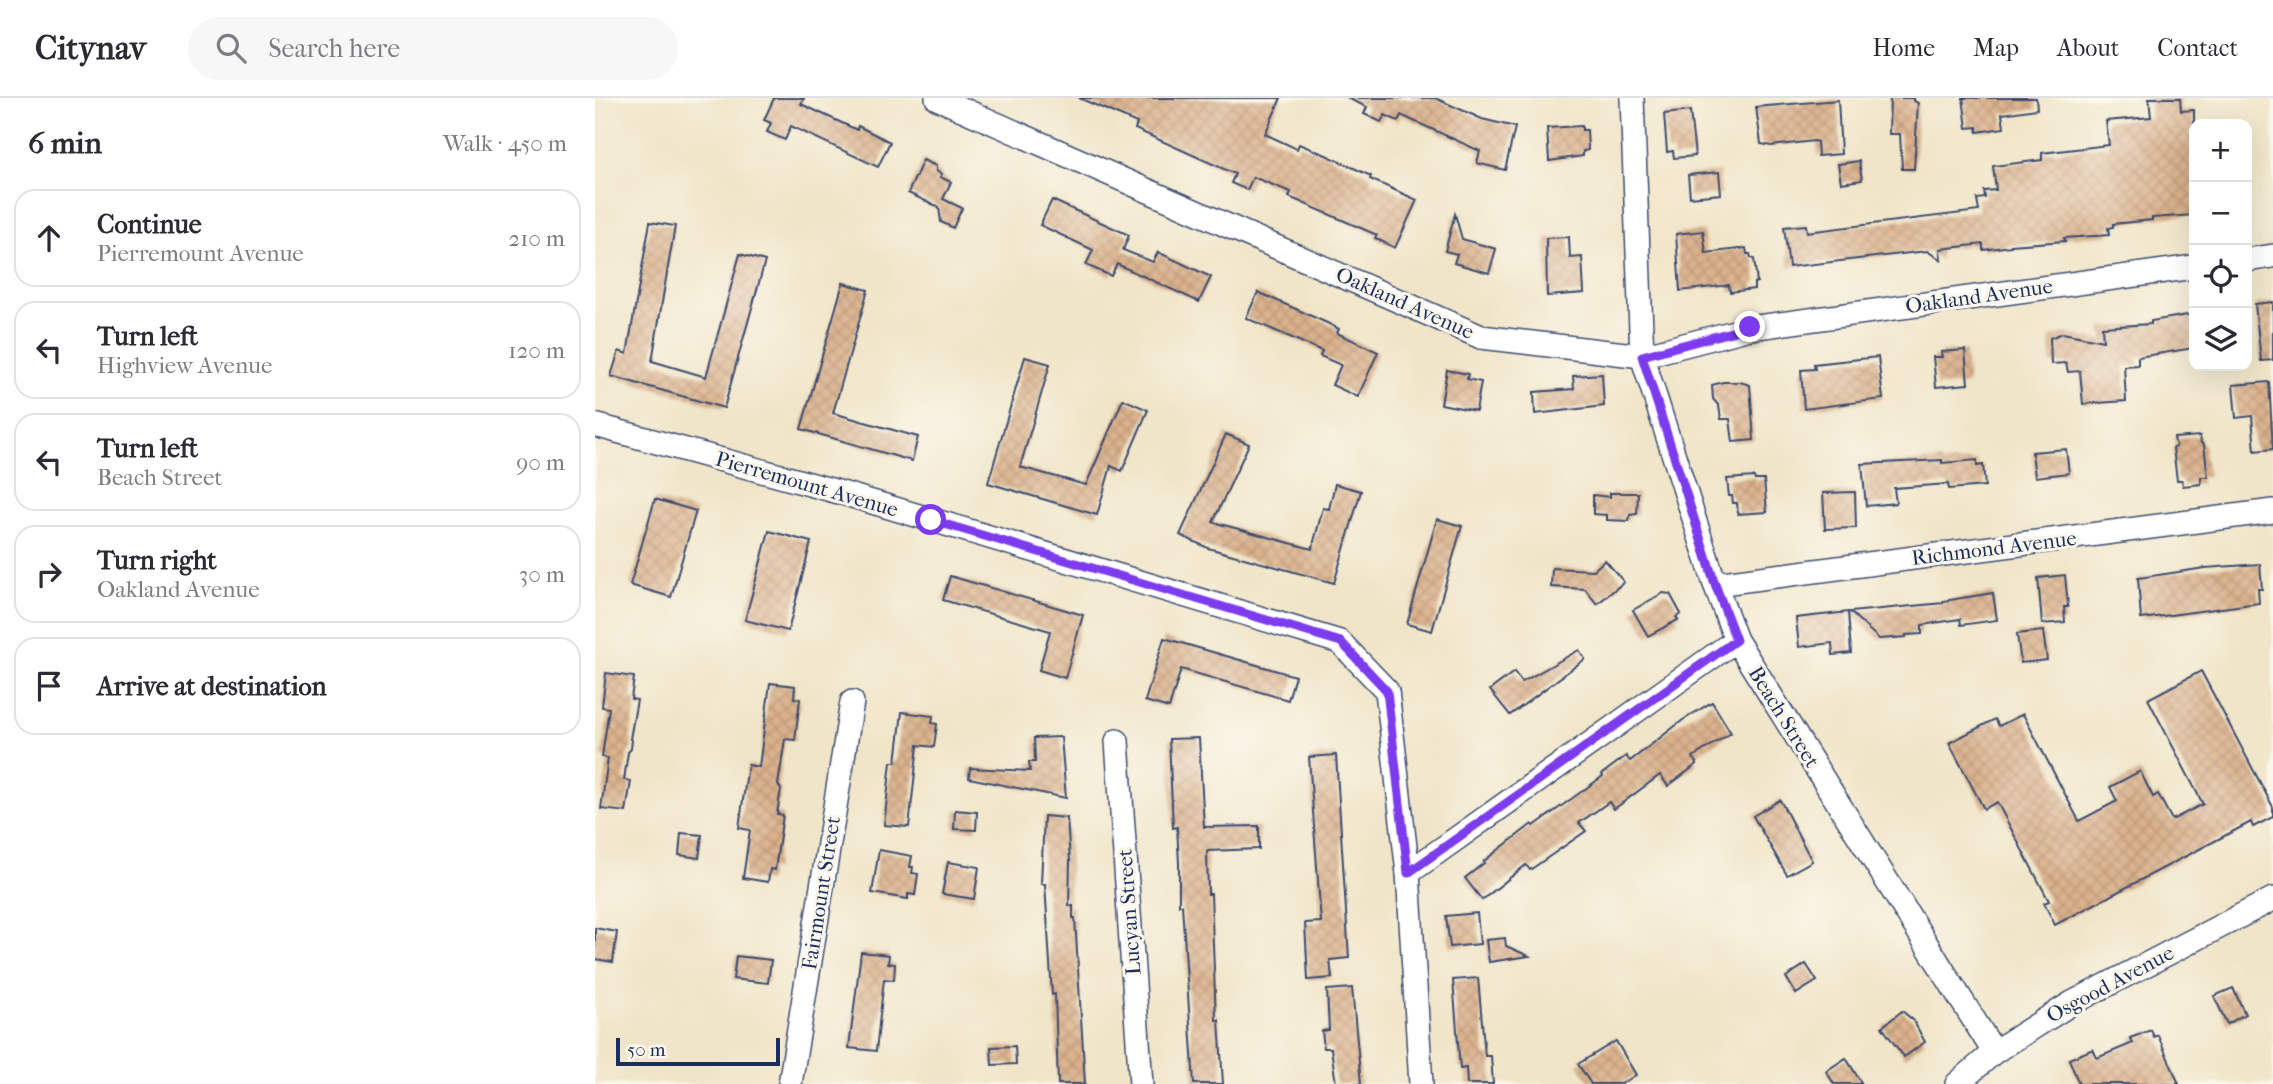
<!DOCTYPE html>
<html lang="en">
<head>
<meta charset="utf-8">
<style>
  body { margin:0; font-family:"IM FELL French Canon",serif; background:#f7f7f7; color:#2b2b33 }
  .controls { position:absolute; right:21px; top:21px; display:grid; overflow:hidden; border-radius:14px; box-shadow:0 7px 28px #0002 }
  .controls button { width:63px; height:63px; display:grid; place-items:center; padding:0; border:0; border-bottom:2px solid #e1e1e2; background:#fff; color:#2b2b33; font:35px sans-serif }
  .scale { position:absolute; left:21px; bottom:18px; width:164px; box-sizing:border-box; padding-left:7px; border:4px solid #1b2f5e; border-top:0; font-size:19px; line-height:24px; white-space:nowrap; color:#1b2f5e; -webkit-text-stroke:5px #fbf7ec; paint-order:stroke }
  .stop { position:absolute; width:21px; height:21px; margin:-16px; border:5px solid #7c3aed; border-radius:50%; background:#fff }
  .stop.end { background:#7c3aed; border-color:#fff; box-shadow:0 2px 7px #0008 }
  .list { margin:0; padding:0; list-style:none }
  h2 { display:flex; justify-content:space-between; align-items:center; height:91px; margin:0; padding:0 28px; font-size:30px }
  h2 small { font-size:23px; font-weight:400; color:#7c7c81 }
  .list li { display:grid; grid-template-columns:46px 1fr auto; gap:21px; align-items:center; box-sizing:border-box; height:98px; margin:0 14px 14px; padding:0 14px; border:2px solid #e1e1e2; border-radius:21px }
  .list b { display:block; font-size:26px; white-space:nowrap }
  .list p { margin:0; font-size:23px; white-space:nowrap; color:#7c7c81 }
  .list em { font-size:23px; font-style:normal; color:#7c7c81 }
  .icon { flex:none; width:38px; height:38px; fill:none; stroke:currentColor; stroke-width:2; stroke-linecap:round; stroke-linejoin:round }
  .map { position:relative; flex:none; width:1678px; height:986px; overflow:hidden }
  header { display:flex; align-items:center; gap:42px; box-sizing:border-box; height:98px; padding:0 35px; background:#fff; border-bottom:2px solid #e1e1e2 }
  header strong { font-size:33px }
  nav { display:flex; gap:38px; margin-inline-start:auto; font-size:24px }
  .search { width:490px; height:63px; background:#f7f7f7; display:flex; align-items:center; gap:18px; box-sizing:border-box; padding:0 24px; border-radius:38px; color:#7c7c81; font-size:26px }
  main { display:flex }
  aside { flex:1; background:#fff }
  .map>svg:first-child { display:block }
  .building { fill:url(#building-cross-hatch) }
  .lines { fill:none; stroke-linecap:round; stroke-linejoin:round }
  .minor-casing { stroke:#3b4a6e; stroke-width:26 }
  .minor { stroke:#fff; stroke-width:23 }
  .route { stroke:#7c3aed; stroke-width:9 }
  .labels { text-anchor:middle; stroke-width:6; stroke-linejoin:round; paint-order:stroke }
  .street-label { font-size:21px; fill:#1b2f5e; stroke:#fbf7ec }
</style>
</head>
<body>
<header>
<strong>Citynav</strong>
<div class="search"><svg class="icon" aria-label="search" viewBox="0 0 24 24"><circle cx="10" cy="10" r="6"/><path d="M15 15l6 6"/></svg>Search here</div>
<nav><a>Home</a><a>Map</a><a>About</a><a>Contact</a></nav>
</header>
<main>
<aside>
<h2>6 min<small>Walk · 450 m</small></h2>
<ul class="list">
<li><svg class="icon" aria-label="ahead" viewBox="0 0 24 24"><path d="M12 20V5M6 11l6-6 6 6"/></svg><div><b>Continue</b><p>Pierremount Avenue</p></div><em>210 m</em></li>
<li><svg class="icon" aria-label="left" viewBox="0 0 24 24"><path d="M17 20v-9H6M10 6l-5 5 5 5"/></svg><div><b>Turn left</b><p>Highview Avenue</p></div><em>120 m</em></li>
<li><svg class="icon" aria-label="left" viewBox="0 0 24 24"><path d="M17 20v-9H6M10 6l-5 5 5 5"/></svg><div><b>Turn left</b><p>Beach Street</p></div><em>90 m</em></li>
<li><svg class="icon" aria-label="right" viewBox="0 0 24 24"><path d="M7 20v-9h11M14 6l5 5-5 5"/></svg><div><b>Turn right</b><p>Oakland Avenue</p></div><em>30 m</em></li>
<li><svg class="icon" aria-label="arrive" viewBox="0 0 24 24"><path d="M6 21V4h12l-3 4 3 4H6"/></svg><div><b>Arrive at destination</b></div></li>
</ul>
</aside>
<div class="map">
<svg width="1678" height="986" viewBox="0 0 1678 986">
  <defs>
    <pattern id="building-cross-hatch" width="8" height="8" patternUnits="userSpaceOnUse" patternTransform="scale(1.75)"><rect width="8" height="8" fill="#dbb28c"/><path d="M0 0l8 8M0 8l8-8" fill="none" stroke="#bb997b"/></pattern>
  </defs>
  <rect width="100%" height="100%" fill="#fbf7ec"/>
  <filter id="ink" filterUnits="userSpaceOnUse"><feTurbulence type="fractalNoise" baseFrequency=".0143" numOctaves="2"/><feDisplacementMap in="SourceGraphic" scale="14" xChannelSelector="R" yChannelSelector="G"/><feConvolveMatrix kernelMatrix="1 2 1 2 8 2 1 2 1" color-interpolation-filters="sRGB"/></filter>
  <filter id="wash" filterUnits="userSpaceOnUse"><feTurbulence type="fractalNoise" baseFrequency=".00686" numOctaves="4" result="noise"/><feDisplacementMap in="SourceGraphic" scale="28" xChannelSelector="R" yChannelSelector="G"/><feGaussianBlur stdDeviation="1.57" result="paint"/><feColorMatrix in="noise" values="0 0 0 0 0 0 0 0 0 0 0 0 0 0 0 0 0 1.4 0 .05"/><feComposite in="paint" operator="in"/></filter>
  <g filter="url(#wash)">
    <rect width="100%" height="100%" fill="#f0e5c8"/>
    <g id="blocks">
      <g class="building">
        <path d="M179,0H209L206,6L262,32L263,28L295,44L283,69L196,28L190,42L172,34L176,25L169,22Z"/>
        <path d="M484,0H686L670,36L702,51L704,46L731,57L776,78L775,81L822,102L800,150L780,140L782,137L694,99L696,94L658,79L652,92L636,85L640,76L540,31L542,25Z"/>
        <path d="M752,0H840L887,21L920,29L910,72L882,65L885,53L806,17L803,23L790,17L786,24L769,16L772,9Z"/>
        <path d="M1295,0H1319V3L1323,5L1319,71H1307L1305,36H1294Z"/>
        <path d="M1368,0H1441L1442,11L1407,16L1409,30L1382,34V29L1372,30Z"/>
        <path d="M1554,0H1585L1586,13L1599,12V117L1557,120V122L1518,126V129L1513,130L1514,137L1469,140L1470,143L1416,147V148L1388,152V146L1345,151L1346,162L1332,153L1194,169L1189,129L1211,127L1212,134L1384,113L1382,101L1390,100L1389,93L1401,92L1398,68L1447,62V55L1514,47L1511,23L1556,19Z"/>
        <path d="M1243,2L1246,56L1223,58L1222,44L1219,43L1176,48L1166,46L1161,9Z"/>
        <path d="M1095,13L1100,58L1079,60L1078,53L1072,54L1069,16Z"/>
        <path d="M987,28V32H992L993,52L988,53V58L954,63L952,30Z"/>
        <path d="M328,62L341,68V73L347,76L345,79L356,84L348,101L367,110L358,130L346,124L344,109L313,95Z"/>
        <path d="M1264,63L1267,82L1246,85L1243,66Z"/>
        <path d="M1124,74L1126,96L1095,99L1093,77Z"/>
        <path d="M457,102L534,137L528,152L558,164L563,154L616,179L604,204L522,166L516,178L491,167L498,152L445,127Z"/>
        <path d="M860,116L867,141L901,151L894,175L859,165L862,156L850,153Z"/>
        <path d="M55,124L80,128L57,263L111,279L145,156L170,163L129,310L16,278L24,253L32,256Z"/>
        <path d="M1108,133L1111,155L1151,150L1152,156H1155L1156,160L1159,161L1162,184L1159,185V191L1135,194L1134,187L1085,193L1081,136Z"/>
        <path d="M974,139L975,160L987,159L989,195L952,198L951,140Z"/>
        <path d="M248,185L273,192L238,315L323,339L317,363L206,331Z"/>
        <path d="M663,194L732,225L744,231L742,235L783,254L763,299L737,287L746,267L725,258L727,253L651,220Z"/>
        <path d="M1678,204V262L1666,263L1660,206Z"/>
        <path d="M1599,216V250L1543,259V267L1529,268L1531,303L1488,306L1485,273L1473,274L1471,265L1456,266L1455,240L1468,235L1508,243L1507,229L1556,226V223Z"/>
        <path d="M1370,252L1373,286L1341,289L1338,259H1347L1346,254Z"/>
        <path d="M430,259L455,266L425,369L491,387L528,301L553,312L527,373L516,368L502,417L393,385Z"/>
        <path d="M1283,259L1288,301L1209,311L1206,272L1220,271L1219,266Z"/>
        <path d="M852,272L873,276L872,281L886,284L881,313L846,306Z"/>
        <path d="M1007,276L1009,308L940,316L939,294L979,291L978,278Z"/>
        <path d="M1128,284H1145L1155,287L1159,342L1138,344L1135,321H1126L1124,308L1118,301L1117,287Z"/>
        <path d="M1674,284L1678,351L1660,353L1657,318L1641,320L1638,287Z"/>
        <path d="M631,336L654,346L618,424L717,451L728,410L734,411L740,386L766,393L739,485L613,450L585,437Z"/>
        <path d="M1605,338L1606,345L1609,347L1613,379H1606V386L1588,388L1587,382H1582L1578,350L1581,349L1579,340Z"/>
        <path d="M1471,351L1474,375L1440,379L1437,354Z"/>
        <path d="M1347,362V365L1382,362V368L1388,367L1390,388L1354,391L1353,386L1299,390L1301,405L1271,408L1267,366Z"/>
        <path d="M1159,379L1160,382H1169L1172,414L1143,416L1142,405H1138L1137,398H1134L1132,381Z"/>
        <path d="M1260,394L1261,430L1230,431L1228,395Z"/>
        <path d="M1015,395H1043L1042,416L1035,417L1034,423L1012,422V417L998,416V397L1015,399Z"/>
        <path d="M60,401L101,413L76,499L35,487Z"/>
        <path d="M842,421L867,428L837,533L812,526Z"/>
        <path d="M174,433L216,444L193,533L150,522Z"/>
        <path d="M1010,462L1029,484L1002,506L990,491L956,489L957,470L999,472Z"/>
        <path d="M1665,466L1667,491H1663L1664,505L1546,521L1543,480L1610,470Z"/>
        <path d="M1470,477L1473,509H1469L1470,524L1447,526L1443,480Z"/>
        <path d="M355,478L488,517L470,580L444,572L455,533L348,502Z"/>
        <path d="M1068,495L1075,496L1086,516L1081,519L1083,522L1053,538L1038,512Z"/>
        <path d="M1398,495L1402,522L1366,527L1365,521L1327,527V536L1311,537V539L1284,541L1255,514L1348,505V503Z"/>
        <path d="M1253,514L1256,555L1238,557L1237,545L1204,549L1201,520Z"/>
        <path d="M1448,533L1452,562L1426,565L1422,536Z"/>
        <path d="M569,540L700,578L693,602L586,571L574,610L550,603Z"/>
        <path d="M984,552L990,561L915,617L895,592L919,574L927,584Z"/>
        <path d="M1606,573L1678,709V719L1658,729L1656,724L1460,827L1449,805L1454,803L1402,704L1389,711L1354,645L1400,621L1404,628L1428,616L1484,723L1522,703L1515,689L1545,673L1558,699L1563,696L1577,722L1608,706L1553,601Z"/>
        <path d="M11,575L39,579L36,601L42,602L35,641L37,642L36,651L33,654L29,682L36,683L31,714L6,711L13,660L7,659L14,610L7,609Z"/>
        <path d="M175,585L200,588L199,600L205,601L200,642L190,641L183,687L186,691L182,716L188,717L180,772L175,771L173,784L148,780L155,732L144,730L153,667L164,669Z"/>
        <path d="M1117,604L1136,635L1098,659L1102,666L1073,688L1065,677L1019,711L1014,704L984,725L991,733L935,772L931,767L887,802L870,780L889,765V763L937,726L939,728L1008,678L1007,676L1031,658L1035,663L1088,622Z"/>
        <path d="M307,614L338,618L337,625L342,626L339,649L323,647L314,729L289,727L296,664H301Z"/>
        <path d="M466,639L471,700L374,680L375,670L435,673L434,664H440L439,640Z"/>
        <path d="M604,640L609,729L664,728V751L612,753L613,796H616L621,922H624L628,986H599L587,807H584V765L582,729L578,730L574,641Z"/>
        <path d="M741,657L754,860L735,862L737,880L713,882L710,825L726,824L714,659Z"/>
        <path d="M1185,702L1217,763L1192,777L1158,718Z"/>
        <path d="M360,712L382,714L381,732L359,731Z"/>
        <path d="M449,718L472,720L475,763L474,808H478V820H480L490,986H463L460,896L457,897L450,786H446Z"/>
        <path d="M86,735L107,737L104,760L84,757Z"/>
        <path d="M284,752L317,758L315,769H318L317,775L323,776L320,797L313,796V801L277,795Z"/>
        <path d="M353,764L384,769L379,801L347,796Z"/>
        <path d="M882,815L885,846L855,849L851,818Z"/>
        <path d="M0,830L22,834L18,864L0,861Z"/>
        <path d="M910,840L911,848L934,858L894,864L891,842Z"/>
        <path d="M266,854L294,857L293,865L300,866L299,882L289,881L281,953L254,950Z"/>
        <path d="M141,858L176,862L173,885L138,881Z"/>
        <path d="M1211,866L1222,883L1201,896L1191,879Z"/>
        <path d="M883,880L890,958H896L898,986H872L871,970L865,971L858,882Z"/>
        <path d="M757,890L766,986H741L736,950H729L727,933L734,932L732,892Z"/>
        <path d="M1638,890L1650,916L1632,926L1619,898Z"/>
        <path d="M1307,913L1318,922L1330,944L1309,959L1287,929Z"/>
        <path d="M1556,932L1559,939L1563,937L1584,986H1484L1474,961L1498,951L1502,960L1538,945L1535,940Z"/>
        <path d="M1021,943L1041,977L1026,986H996L983,966Z"/>
        <path d="M420,948L421,966L397,967L396,949Z"/>
        <path d="M1251,960L1267,986H1239L1231,973Z"/>
      </g>
    </g>
  </g>
  <g filter="url(#ink)">
    <use href="#blocks" fill-opacity="0" stroke="#3b4a6e" stroke-width="2"/>
    <g class="lines">
      <g class="minor-casing">
        <g id="minor">
          <path d="M342,0L886,239L1047,258L1155,230L1599,169"/>
          <path d="M1037,0L1047,258L1120,486L1141,542L1399,954"/>
          <path d="M1652,162L1678,158"/>
          <path d="M0,327L247,395L745,544L792,593L813,775L826,986"/>
          <path d="M1120,486L1678,413"/>
          <path d="M522,643L546,986"/>
          <path d="M813,775L1141,542"/>
          <path d="M195,986L257,604"/>
          <path d="M1362,986L1399,954L1477,905L1678,801"/>
        </g>
      </g>
      <use href="#minor" class="minor"/>
    </g>
  </g>
  <g class="lines" filter="url(#ink)">
    <path class="route" d="M336,422L746,544L792,593L813,775L1141,542L1120,486L1047,258L1155,229"/>
  </g>
  <g class="labels">
    <g class="street-label">
      <text transform="translate(1384 198) rotate(-8)" y="7">Oakland Avenue</text>
      <text transform="translate(810 205) rotate(24)" y="7">Oakland Avenue</text>
      <text transform="translate(212 386) rotate(16)" y="7">Pierremount Avenue</text>
      <text transform="translate(1399 450) rotate(-7)" y="7">Richmond Avenue</text>
      <text transform="translate(1189 619) rotate(58)" y="7">Beach Street</text>
      <text transform="translate(226 795) rotate(-81)" y="7">Fairmount Street</text>
      <text transform="translate(534 814) rotate(-94)" y="7">Lucyan Street</text>
      <text transform="translate(1515 886) rotate(-28)" y="7">Osgood Avenue</text>
    </g>
  </g>
</svg>
<div class="controls">
<button>+</button>
<button>−</button>
<button><svg class="icon" aria-label="locate" viewBox="0 0 24 24"><circle cx="12" cy="12" r="6"/><path d="M12 2v4M12 18v4M2 12h4M18 12h4"/></svg></button>
<button><svg class="icon" aria-label="layers" viewBox="0 0 24 24"><path d="M12 4l9 5-9 5-9-5zM3 14l9 5 9-5"/></svg></button>
</div>
<div class="scale">50 m</div>
<div class="stop" style="left:336px;top:422px"></div>
<div class="stop end" style="left:1155px;top:229px"></div>
</div>
</main>
</body>
</html>
